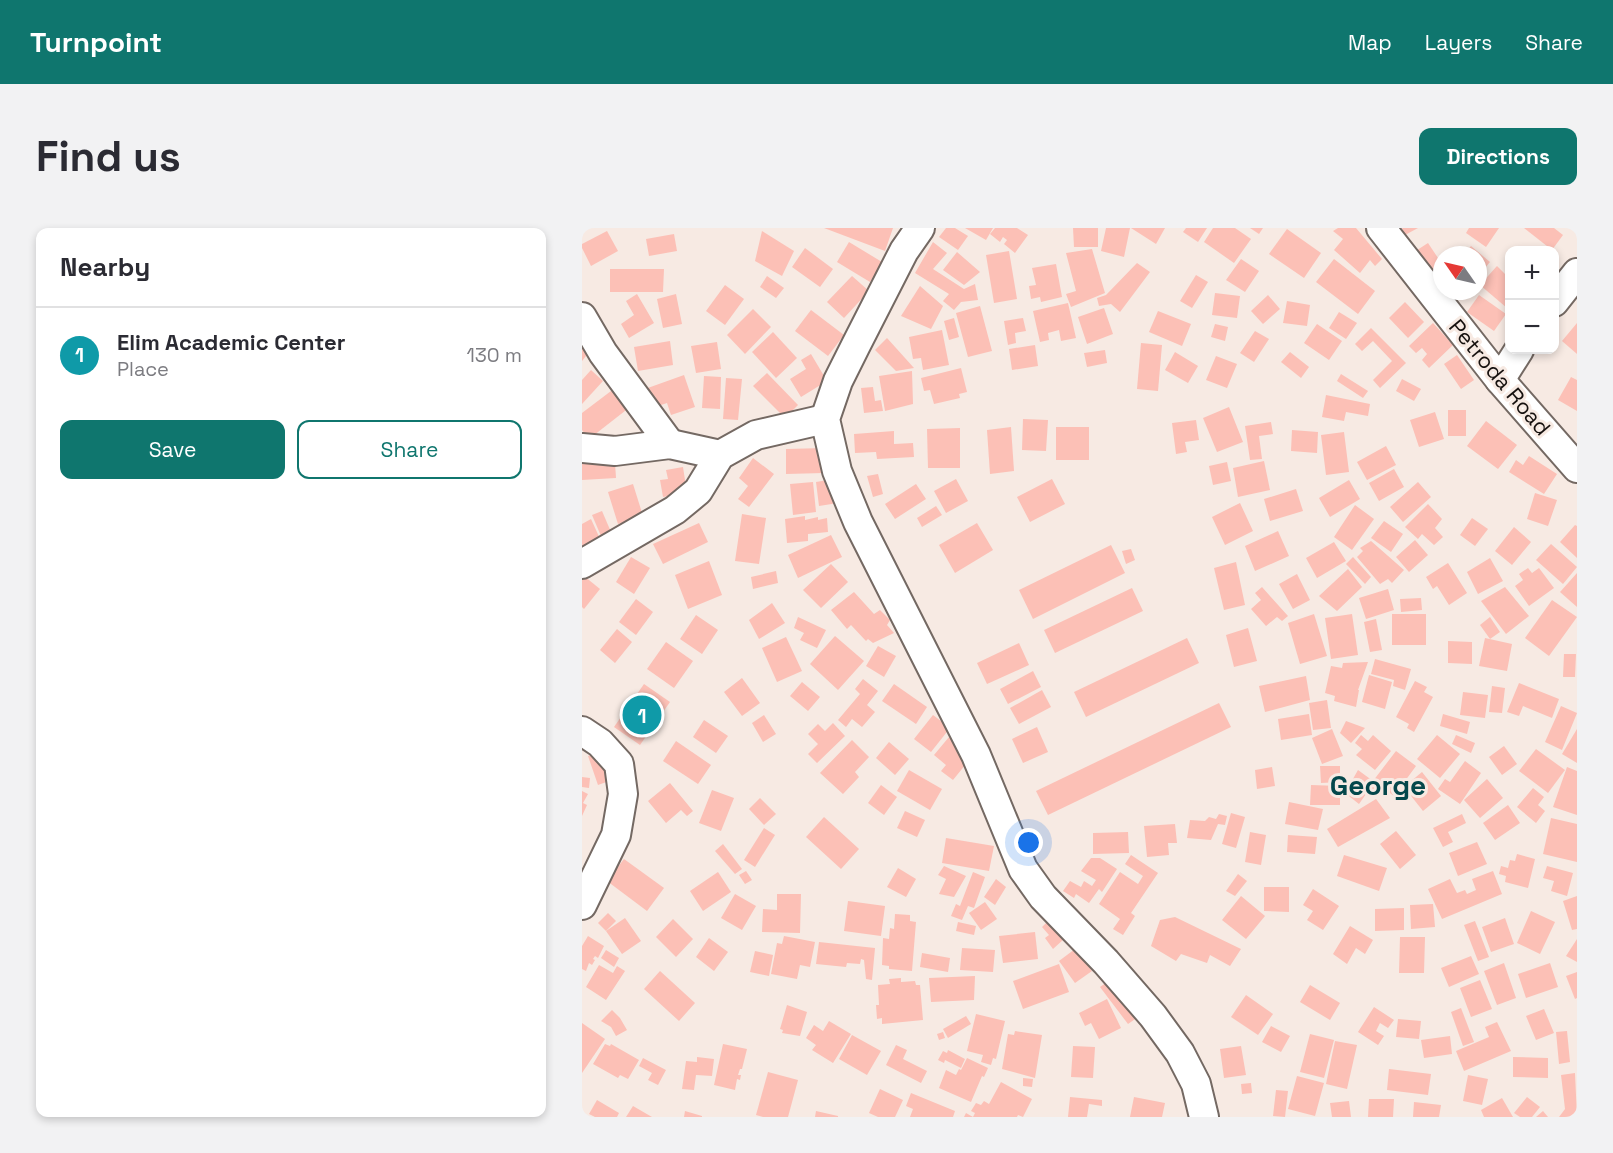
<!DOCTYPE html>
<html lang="en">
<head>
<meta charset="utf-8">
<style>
  body { margin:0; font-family:"Space Grotesk",sans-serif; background:#f2f2f3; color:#2b2b33 }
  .controls { position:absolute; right:18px; top:18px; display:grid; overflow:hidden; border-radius:12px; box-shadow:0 3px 9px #0003 }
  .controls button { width:54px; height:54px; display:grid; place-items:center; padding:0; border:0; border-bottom:2px solid #e1e1e2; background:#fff; color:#2b2b33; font:30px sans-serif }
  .compass { position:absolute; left:851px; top:18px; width:54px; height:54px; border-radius:50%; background:#fff; box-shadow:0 3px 9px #0003; rotate:304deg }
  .you { position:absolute; left:447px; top:615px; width:21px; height:21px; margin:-15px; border:4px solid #fff; border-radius:50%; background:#1a73e8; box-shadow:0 0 0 9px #1a73e833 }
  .badge { display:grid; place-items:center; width:39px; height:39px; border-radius:50%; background:#0f766e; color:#fff; font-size:20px; font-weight:700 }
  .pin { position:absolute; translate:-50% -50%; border:3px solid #fff; box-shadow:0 2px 6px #0006 }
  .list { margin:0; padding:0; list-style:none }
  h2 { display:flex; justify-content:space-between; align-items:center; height:78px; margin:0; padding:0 24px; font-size:26px }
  h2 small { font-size:20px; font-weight:400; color:#7c7c81 }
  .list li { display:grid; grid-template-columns:39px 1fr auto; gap:18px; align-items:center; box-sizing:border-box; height:96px; padding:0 24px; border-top:2px solid #e1e1e2 }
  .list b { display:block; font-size:22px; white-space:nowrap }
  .list p { margin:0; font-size:20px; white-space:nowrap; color:#7c7c81 }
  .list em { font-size:20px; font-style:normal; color:#7c7c81 }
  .actions { display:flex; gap:12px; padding:18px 24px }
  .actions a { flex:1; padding:14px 0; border:2px solid #0f766e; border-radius:12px; text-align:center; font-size:21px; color:#0f766e }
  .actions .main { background:#0f766e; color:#fff }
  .map { position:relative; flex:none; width:995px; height:889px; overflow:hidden; border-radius:12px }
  header { display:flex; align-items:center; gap:36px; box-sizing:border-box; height:84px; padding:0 30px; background:#0f766e; color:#fff }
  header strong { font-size:28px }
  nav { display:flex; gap:33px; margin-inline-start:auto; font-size:21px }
  .intro { display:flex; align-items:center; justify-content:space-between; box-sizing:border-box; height:144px; padding:0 36px }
  h1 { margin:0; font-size:42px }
  .button { padding:15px 27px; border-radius:12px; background:#0f766e; color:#fff; font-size:21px; font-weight:700 }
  main { display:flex; gap:36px; padding:0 36px }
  aside { flex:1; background:#fff; border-radius:12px; box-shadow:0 3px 9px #0003 }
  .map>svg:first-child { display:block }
  .building { fill:#fcc0b6 }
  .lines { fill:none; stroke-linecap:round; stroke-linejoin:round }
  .minor-casing { stroke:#746963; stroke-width:32 }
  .minor { stroke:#fff; stroke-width:28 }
  .labels { text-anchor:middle; stroke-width:6; stroke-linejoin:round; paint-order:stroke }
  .street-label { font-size:22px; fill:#16110f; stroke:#f7eae3 }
  .district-label { font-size:28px; font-weight:bold; fill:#04474b; stroke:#f7eae3 }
</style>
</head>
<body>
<header>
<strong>Turnpoint</strong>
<nav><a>Map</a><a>Layers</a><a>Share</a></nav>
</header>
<div class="intro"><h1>Find us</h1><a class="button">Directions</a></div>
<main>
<aside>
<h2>Nearby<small></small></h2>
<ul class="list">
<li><span class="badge" style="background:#0f9aa8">1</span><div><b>Elim Academic Center</b><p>Place</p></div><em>130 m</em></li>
</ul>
<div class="actions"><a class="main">Save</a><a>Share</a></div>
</aside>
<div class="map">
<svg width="995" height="889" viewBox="0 0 995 889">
  <rect width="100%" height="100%" fill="#f7eae3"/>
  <g class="building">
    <path d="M242,0H311L303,23Z"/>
    <path d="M364,0H373L386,8L376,22L357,9Z"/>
    <path d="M383,0H411L404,12Z"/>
    <path d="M413,0H435L446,7L433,25L422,16L425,12L421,9L418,14L408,6Z"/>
    <path d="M491,0H516V19H492Z"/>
    <path d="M524,0H548L542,29L519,23Z"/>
    <path d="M549,0H583L574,16Z"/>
    <path d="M604,0H625L616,14L601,4Z"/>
    <path d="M631,0H653L669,11L652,35L622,14Z"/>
    <path d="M668,0H681L677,6Z"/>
    <path d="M756,0H774L800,31L793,38L788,32L778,45L752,22L761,11L751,3Z"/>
    <path d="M820,0H836L823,7Z"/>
    <path d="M887,0H917L904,19L884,5Z"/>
    <path d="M942,0H972L981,7L970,22Z"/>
    <path d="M705,1L739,25L722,50L687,26Z"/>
    <path d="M25,3L36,23L9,38L0,20V16Z"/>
    <path d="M180,3L212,23L200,48L173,33Z"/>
    <path d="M92,6L95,23L67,28L64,11Z"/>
    <path d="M267,14L300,34L288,54L255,34Z"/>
    <path d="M351,14L365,25L351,41L382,61L393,56L396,72L379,74L372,82L361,73L367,66L333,45Z"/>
    <path d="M846,15L860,36L843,48L829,26Z"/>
    <path d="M889,18L908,34L896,48V27H881Z"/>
    <path d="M223,20L251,41L238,59L210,39Z"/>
    <path d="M510,21L523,65L489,79L484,66L494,63L484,25Z"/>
    <path d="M427,23L435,71L412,75L404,27Z"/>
    <path d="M375,24L398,44L382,57L361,42Z"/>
    <path d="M659,31L677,43L663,64L644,52Z"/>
    <path d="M752,31L793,63L776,86L734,54Z"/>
    <path d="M555,35L568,44L538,84L529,76L517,78L515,70L524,67Z"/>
    <path d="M474,36L480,69L459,74L458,69L449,71L447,58L454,57L450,40Z"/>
    <path d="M915,38L927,50V77L925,80L898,57Z"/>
    <path d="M28,41H82L81,64H28Z"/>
    <path d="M614,47L626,54L610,80L598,73Z"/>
    <path d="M185,48L202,60L194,70L178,59Z"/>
    <path d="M270,48L287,63L262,90L245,74Z"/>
    <path d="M143,57L162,71L143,97L124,83Z"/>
    <path d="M338,58L361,78L349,101L319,88Z"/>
    <path d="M633,65L658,68L655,90L630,87Z"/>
    <path d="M55,66L72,95L47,110L39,96L52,87L44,73Z"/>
    <path d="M94,66L100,96L81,100L75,71Z"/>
    <path d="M686,67L698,81L681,96L669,83Z"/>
    <path d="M897,67L924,86L912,103L885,84Z"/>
    <path d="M705,73L728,77L725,98L701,95Z"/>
    <path d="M823,74L842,94L826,110L807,90Z"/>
    <path d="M486,75L494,110L479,113L477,102L466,105L467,112L458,114L451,83Z"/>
    <path d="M398,78L410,123L386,129L374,85Z"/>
    <path d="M522,80L531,106L505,116L496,89Z"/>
    <path d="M171,81L189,99L163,126L145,107Z"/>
    <path d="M229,82L262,107L246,128L213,103Z"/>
    <path d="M576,83L609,96L600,118L567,104Z"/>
    <path d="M757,84L775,95L764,111L747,100Z"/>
    <path d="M372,90L377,109L367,112L362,93Z"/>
    <path d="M441,90L444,103L433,105L434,115L426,117L422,93Z"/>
    <path d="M851,95L871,117L847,140L840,132L845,126L840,120L834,125L827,118Z"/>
    <path d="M995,95V126L980,113Z"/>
    <path d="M633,96L646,99L643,113L629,109Z"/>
    <path d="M735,96L760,113L747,132L722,115Z"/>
    <path d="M789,100L824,135L798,160L791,152L810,133L791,113L780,123L773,116Z"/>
    <path d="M360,102L367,137L341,142L339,130L331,131L327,109Z"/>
    <path d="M673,103L687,111L672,134L658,125Z"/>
    <path d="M191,104L215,130L194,150L170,124Z"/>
    <path d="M0,107L12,118L0,133Z"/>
    <path d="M305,110L332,140L314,143L293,122Z"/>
    <path d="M88,113L91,137L56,143L52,119Z"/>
    <path d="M135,114L139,141L114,145L109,118Z"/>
    <path d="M559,115L580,117L576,163L555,161Z"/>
    <path d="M453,117L456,138L430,142L427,121Z"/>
    <path d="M523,122L525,135L505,139L502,125Z"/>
    <path d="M593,124L616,138L606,155L583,142Z"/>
    <path d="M708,124L727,139L719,150L699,134Z"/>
    <path d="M229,126L245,153L219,169L208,151L224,141L219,132Z"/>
    <path d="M875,127L892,152L879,161L862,136Z"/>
    <path d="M634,128L655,136L645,160L624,152Z"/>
    <path d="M379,140L385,164L377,166L378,170L352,176L348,162L342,163L339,150Z"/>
    <path d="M9,142L21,153L0,176V152Z"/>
    <path d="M330,143L331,176L303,183L297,148Z"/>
    <path d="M185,145L216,177L203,190L171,158Z"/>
    <path d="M759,146L786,163L781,170L755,153Z"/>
    <path d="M102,147L113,179L89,187L85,175L76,178L73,168L67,170L63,161Z"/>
    <path d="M122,148L139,149L138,181L120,180Z"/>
    <path d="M989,149L995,152V183L976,172Z"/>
    <path d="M144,150L160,151L156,192L141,191Z"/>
    <path d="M820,151L839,161L832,173L814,163Z"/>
    <path d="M291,159L293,173L299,172L301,183L282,185L279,160Z"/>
    <path d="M33,160L48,179L7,211L0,202V185Z"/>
    <path d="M744,167L788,176L786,188L764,184L762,193L740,189Z"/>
    <path d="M647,179L661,214L635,224L621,190Z"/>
    <rect x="866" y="182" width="18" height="26"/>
    <path d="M853,184L862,211L837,219L828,192Z"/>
    <path d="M441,191L466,192L464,223L440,222Z"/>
    <path d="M614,192L617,212L603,214L605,224L594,226L590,195Z"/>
    <path d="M904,193L935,217L916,241L885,218Z"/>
    <path d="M689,194L691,206L677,208L680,231L668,232L663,198Z"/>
    <path d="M429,199L432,243L408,246L405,202Z"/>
    <rect x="474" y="199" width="33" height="33"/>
    <path d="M378,200V240H346L345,201Z"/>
    <path d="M710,202L736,204L735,225L709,223Z"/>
    <path d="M312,203V216L331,215L332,229L295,231L294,224L273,225L272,206Z"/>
    <path d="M762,204L767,244L744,247L739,207Z"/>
    <path d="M804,218L814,237L785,252L775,234Z"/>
    <path d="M242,220V245L204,246V221Z"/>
    <path d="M0,227L33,235L34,250L0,252Z"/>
    <path d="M947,228L975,246L962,266L927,244L934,232L941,237Z"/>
    <path d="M171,230L192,246L167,279L156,271L166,258L157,250Z"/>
    <path d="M682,233L688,262L656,269L651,240Z"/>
    <path d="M645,234L649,253L631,257L627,238Z"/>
    <path d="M101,239L105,265L81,269L78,252L86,251L84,242Z"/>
    <path d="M812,241L822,259L797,273L787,255Z"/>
    <path d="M296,246L301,266L291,269L285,248Z"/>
    <path d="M252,251L256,275L237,278L234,254Z"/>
    <path d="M374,251L386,273L364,285L352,263Z"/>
    <path d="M470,251L483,276L448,294L435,269Z"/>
    <path d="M767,252L778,271L748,289L737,270Z"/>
    <path d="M231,254L234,284L211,287L208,256Z"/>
    <path d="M836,254L849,269L821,294L808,279Z"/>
    <path d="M51,256L61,288L36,296L26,264Z"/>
    <path d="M334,256L344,271L313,291L303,276Z"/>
    <path d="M714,261L721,283L688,293L682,271Z"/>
    <path d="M953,265L975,272L966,298L945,291Z"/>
    <path d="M658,275L671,303L643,317L630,289Z"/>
    <path d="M846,276L860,291L853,300L861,309L852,317L840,306L836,311L823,299Z"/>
    <path d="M773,277L792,291L770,322L752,309Z"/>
    <path d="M354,278L360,287L340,299L335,290Z"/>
    <path d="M20,283L32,311L22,315L10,287Z"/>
    <path d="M160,286L184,290L177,336L153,333Z"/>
    <path d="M223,288V292L236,289V292L245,290L246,304L226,306V313L205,315L203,291Z"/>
    <path d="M890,290L906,301L893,318L878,307Z"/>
    <path d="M9,291L19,313L0,321V296Z"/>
    <path d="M802,293L821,306L809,324L789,310Z"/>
    <path d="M117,295L126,314L81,336L71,316Z"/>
    <path d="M395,295L411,322L373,345L357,317Z"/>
    <path d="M993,297L995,298V330L978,314Z"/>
    <path d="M932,299L949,314L930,337L913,323Z"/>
    <path d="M696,303L707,328L673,343L663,318Z"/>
    <path d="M249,307L260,329L216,350L206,327Z"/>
    <path d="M833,312L846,327L827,344L814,329Z"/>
    <path d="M789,313L822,342L810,355L806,351L798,356L775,329L781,323L778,320Z"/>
    <path d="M752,314L764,333L735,350L724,330Z"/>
    <path d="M969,316L995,339L981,356L954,332Z"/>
    <path d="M529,317L543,345L451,391L437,362Z"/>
    <path d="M549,321L553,332L544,336L540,323Z"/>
    <path d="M49,329L68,340L52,366L34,354Z"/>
    <path d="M771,329L789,349L783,356L764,336Z"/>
    <path d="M908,330L921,353L896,366L885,344Z"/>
    <path d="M127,333L140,367L106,381L93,347Z"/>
    <path d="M654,334L663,377L642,382L632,340Z"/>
    <path d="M866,335L885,365L867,377L855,358L851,361L844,349Z"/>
    <path d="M249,336L266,354L239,380L221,362Z"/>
    <path d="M946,340L950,345L957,340L972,360L947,378L933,358L941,352L937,346Z"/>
    <path d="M766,341L780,359L755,383L737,368Z"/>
    <path d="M194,343L196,355L171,361L169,349Z"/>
    <path d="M995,345V379L978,364Z"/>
    <path d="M715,346L728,372L711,381L697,356Z"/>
    <path d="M2,348L18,361L2,381L0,379V350Z"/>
    <path d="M680,359L706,388L700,393L695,389L684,398L669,381L679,372L673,365Z"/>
    <path d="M923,359L947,388L924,406L899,373Z"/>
    <path d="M550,360L561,383L473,425L462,402Z"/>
    <path d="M806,361L812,382L784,391L777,370Z"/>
    <path d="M272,364L292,386L298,382L308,392L305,397L312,405L291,415L286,411L284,413L269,397L265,401L249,382Z"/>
    <path d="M839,370L840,382L819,384L818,371Z"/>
    <path d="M54,371L71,384L54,407L37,394Z"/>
    <path d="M970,372L995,389L967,428L943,410Z"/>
    <path d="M190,375L203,395L177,411L167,392Z"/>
    <path d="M732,386L745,428L718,436L706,395Z"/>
    <path d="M770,386L776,427L749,431L743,390Z"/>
    <rect x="810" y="386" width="34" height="31"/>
    <path d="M114,387L136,402L120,426L98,411Z"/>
    <path d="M216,389L244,402L235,420L218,412L222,405L212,400Z"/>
    <path d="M908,389L918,404L908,411L898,397Z"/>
    <path d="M794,391L800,422L788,424L782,394Z"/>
    <path d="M666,400L675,433L652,439L644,407Z"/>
    <path d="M35,401L50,414L33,435L18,422Z"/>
    <path d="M253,408L282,433L256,462L228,436Z"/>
    <path d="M204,409L220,443L195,454L180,420Z"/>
    <path d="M605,410L617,435L504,489L492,464Z"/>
    <path d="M903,410L930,416L925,443L897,438Z"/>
    <path d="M866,413L890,414V436L866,435Z"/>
    <path d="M84,414L111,433L92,460L65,441Z"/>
    <path d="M437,415L447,437L405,456L395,435Z"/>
    <path d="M296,418L314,428L302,449L284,438Z"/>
    <path d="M982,426H994L993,449H981Z"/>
    <path d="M793,431L829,441L823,462L811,458L812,452L789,446Z"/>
    <path d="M786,434L776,462H777L774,479L752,473L753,468L743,465L749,438L760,440L761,435Z"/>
    <path d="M451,443L459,459L426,476L418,461Z"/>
    <path d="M787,447L810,454L803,481L780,474Z"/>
    <path d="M724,448L728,472L683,484L677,458Z"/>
    <path d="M160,450L178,475L160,488L142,464Z"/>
    <path d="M281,451L296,463L285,477L293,484L280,499L270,491L264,499L256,492L278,466L273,461Z"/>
    <path d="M833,453L845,459L842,464L851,469L832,504L825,500L827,496L814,489Z"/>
    <path d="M220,454L238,469L226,483L208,468Z"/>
    <path d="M937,455L977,471L970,490L941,478L937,488L925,484Z"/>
    <path d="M62,456L88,474L58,517L32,499Z"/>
    <path d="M312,456L345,479L334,496L300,473Z"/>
    <path d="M910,458L923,460L920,485L907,484Z"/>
    <path d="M460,462L469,479L437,496L428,480Z"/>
    <path d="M881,464L906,467L903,490L878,487Z"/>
    <path d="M745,472L749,500L731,502L727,475Z"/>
    <path d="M637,475L649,499L466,587L454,563Z"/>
    <path d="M979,478L995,485L980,522L963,514Z"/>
    <path d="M727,486L730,507L699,512L696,491Z"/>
    <path d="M861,486L888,494L885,506L858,498Z"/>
    <path d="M182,487L194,506L181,514L170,495Z"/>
    <path d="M351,487L368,500L349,524L332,511Z"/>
    <path d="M122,492L146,508L134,525L111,509Z"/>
    <path d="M764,493L783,500L769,515L758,505Z"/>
    <path d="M251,495L263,508L235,535L226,526L236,516L226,506L236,496L243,503Z"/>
    <path d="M455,499L466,524L441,535L430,511Z"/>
    <path d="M750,501L761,528L740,536L730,510Z"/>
    <path d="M995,501V535L980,526Z"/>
    <path d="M779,507L786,513L791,507L809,523L793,542L774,527L780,521L773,515Z"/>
    <path d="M855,507L878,526L858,550L835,531Z"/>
    <path d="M874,507L893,515L889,525L870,516Z"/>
    <path d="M367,509L385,524L388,531L371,552L359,543L364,537L352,527Z"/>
    <path d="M270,512L287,529L273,544L277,549L261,566L238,545Z"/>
    <path d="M94,513L129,537L116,556L81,533Z"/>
    <path d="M307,514L327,531L313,547L294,530Z"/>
    <path d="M922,518L935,536L920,547L907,529Z"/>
    <path d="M954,521L983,542L966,565L937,543Z"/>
    <path d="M814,523L834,538L812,568L796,556L787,568L784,566L777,576L763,565L776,542L791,553Z"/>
    <path d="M21,524L30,552L16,557L6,528Z"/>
    <path d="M883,533L899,545L878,576L856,561L863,551L868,554Z"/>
    <path d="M738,538H758V554L739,555Z"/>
    <path d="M690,539L693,558L675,561L673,542Z"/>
    <path d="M985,539L995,543V587L971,579Z"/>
    <path d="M327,542L360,561L348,582L315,563Z"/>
    <path d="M840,544L859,568L841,583L822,559Z"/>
    <path d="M0,549L8,550L7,560L0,559Z"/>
    <path d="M905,551L921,570L898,590L882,572Z"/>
    <path d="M88,555L111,583L105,588L99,582L84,595L66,573Z"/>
    <path d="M299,557L315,569L302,587L286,575Z"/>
    <path d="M729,557L758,558V577H728Z"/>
    <path d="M951,560L962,569L956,577L963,583L954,595L935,579Z"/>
    <path d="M130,562L152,570L139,603L117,595Z"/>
    <path d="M0,563L6,566L1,575L5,577L0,588Z"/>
    <path d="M178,570L194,586L182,597L167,581Z"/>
    <path d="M794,571L808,590L756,619L745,601Z"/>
    <path d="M707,574L741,581L736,602L703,596Z"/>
    <path d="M926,577L938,595L913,612L901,595Z"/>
    <path d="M323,583L343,592L335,609L315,600Z"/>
    <path d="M649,585L663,589L654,620L640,616Z"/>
    <path d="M637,586L645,588L643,597L636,596L629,612L605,610L608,592L623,593L627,589L634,591Z"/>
    <path d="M880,586L884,595L866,604L871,614L861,619L851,600Z"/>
    <path d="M242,589L277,621L259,641L224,609Z"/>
    <path d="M969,590L995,596V634L961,626Z"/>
    <path d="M593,596L595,615H586L587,627L565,629L562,598Z"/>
    <path d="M182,600L193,607L173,639L162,632Z"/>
    <path d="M814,603L834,627L818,641L798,616Z"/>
    <path d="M546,604L547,625L511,626V605Z"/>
    <path d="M668,604L684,607L679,637L663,634Z"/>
    <path d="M706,607L735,609L733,626L705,624Z"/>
    <path d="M364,610L412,618L407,643L360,635Z"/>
    <path d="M895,614L905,636L876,648L867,625Z"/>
    <path d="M141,616L160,641L153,646L133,623Z"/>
    <path d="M935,626L953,631L946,660L923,654L924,648L917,646L919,638L926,640L928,632L933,633Z"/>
    <path d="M549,627L576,645L549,685L553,688L541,707L531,701L538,691L517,676L538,644L556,656L561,648L543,636Z"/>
    <path d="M762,627L805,640L797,663L755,648Z"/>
    <path d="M509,630H518L535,641L520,664L517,661L507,675L494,666L492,670L481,663L488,653L499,659L502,653L510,658L514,652L499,643Z"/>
    <path d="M42,631L82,660L65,683L25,653Z"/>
    <path d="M362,638L384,648L372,669L357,666L364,651L356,647Z"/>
    <path d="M965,638L991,645L985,668L969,663L972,653L961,650Z"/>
    <path d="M316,640L334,651L324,669L305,659Z"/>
    <path d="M164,643L170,652L163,656L157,647Z"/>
    <path d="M911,643L920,666L860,691L846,661L868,651L875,665L883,662L885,666L894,662L890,651Z"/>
    <path d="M136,644L149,664L121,683L108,663Z"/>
    <path d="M391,644L403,649L392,680L386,678L380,692L369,688L374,676L378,678Z"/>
    <path d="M656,646L665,653L653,668L644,663Z"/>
    <path d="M414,651L424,659L413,677L402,669Z"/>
    <path d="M682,659H707V684L682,683Z"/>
    <path d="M731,661L757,678L741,702L725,692L731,683L721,677Z"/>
    <path d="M153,666L174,678L160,702L139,690Z"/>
    <path d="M195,666H219L218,705L180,704L181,681L195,682Z"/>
    <path d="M659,668L683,688L664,711L640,692Z"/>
    <path d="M995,668V701L990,702L981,673Z"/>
    <path d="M266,673L303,678L299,708L262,703Z"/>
    <path d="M403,674L415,691L399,702L387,685Z"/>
    <path d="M851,676L853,699L829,701L828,677Z"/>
    <path d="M822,680V702L793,703V681Z"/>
    <path d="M949,683L973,694L958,726L935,715Z"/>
    <path d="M26,685L34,693L24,703L16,695Z"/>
    <path d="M313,686L328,687V693L334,694L330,743L307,741V738L300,737L301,710L307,711L308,700L312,701Z"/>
    <path d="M593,689L659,721L648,738L628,727L625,735L599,726L594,733L569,718L578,692Z"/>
    <path d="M43,690L59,713L40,726L24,703Z"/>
    <path d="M923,690L932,716L909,724L900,699Z"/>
    <path d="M91,691L111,711L94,729L74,709Z"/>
    <path d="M467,692L482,711L471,721L463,710L467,707L460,699Z"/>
    <path d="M893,693L907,729L896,733L882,697Z"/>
    <path d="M376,694L394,698L392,707L374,703Z"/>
    <path d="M768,698L791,712L783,726L774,720L765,736L751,726Z"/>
    <path d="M453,704L456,731L421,735L417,708Z"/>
    <path d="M6,708L22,718L16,730L13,728L11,731L13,732L10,737L7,735L4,743L0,741V718Z"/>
    <path d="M202,708L233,714L228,739L218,737L215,751L189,746L195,715L200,716Z"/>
    <path d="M818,709H843L842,745H817Z"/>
    <path d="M127,710L146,724L132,743L114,729Z"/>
    <path d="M995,711V734L984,728Z"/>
    <path d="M237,714L293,720L290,752L284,751L282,732L279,731L278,736L265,735L264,739L234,736Z"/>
    <path d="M380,720L413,722L411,744L378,742Z"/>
    <path d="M493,721L510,743L493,755L477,733Z"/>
    <path d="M24,722L37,730L32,739L19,730Z"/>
    <path d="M173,723L191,727L187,748L168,744Z"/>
    <path d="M340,725L368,730L366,744L338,739Z"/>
    <path d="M889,728L897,746L867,759L859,740Z"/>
    <path d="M922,735L934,770L915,777L902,743Z"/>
    <path d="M968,735L976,759L944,770L936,746Z"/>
    <path d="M477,736L487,764L441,781L431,753Z"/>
    <path d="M17,737L31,745L35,738L43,743L24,772L4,759Z"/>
    <path d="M78,743L113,775L97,793L62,761Z"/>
    <path d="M995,744V770L993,771L984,748Z"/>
    <path d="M393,748L392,772L349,774L347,750Z"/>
    <path d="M319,750V754L333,753L334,757H338L341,792L300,796V790L295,791L294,777H297L296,757L308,756L307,751Z"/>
    <path d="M528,752L556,789L546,796L518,759Z"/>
    <path d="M898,752L910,781L889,789L878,760Z"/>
    <path d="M728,757L758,775L748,792L718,774Z"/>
    <path d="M664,767L691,786L676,807L649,789Z"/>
    <path d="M525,771L539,800L517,811L509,795L503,798L497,785Z"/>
    <path d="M205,777L225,784L218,808L200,805L201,802L198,801Z"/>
    <path d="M792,779L812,792L806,800L798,795L794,803L802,808L796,817L776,804Z"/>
    <path d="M879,780L892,814L881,818L869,784Z"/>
    <path d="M962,781L972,805L954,812L944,788Z"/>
    <path d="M30,782L38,790L45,802L34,808L29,799L19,793Z"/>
    <path d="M394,786L423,793L414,831L411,830L409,837L399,834L401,827L385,823Z"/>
    <path d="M384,788L389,796L366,810L361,801Z"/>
    <path d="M816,791L839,793L837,811L814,809Z"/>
    <path d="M247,793L269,806L251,835L230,822L234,817L224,810L232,797L241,803Z"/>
    <path d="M915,794L929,823L882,843L874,823L907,809L903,799Z"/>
    <path d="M0,795L23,811L0,845Z"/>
    <path d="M689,798L708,808L699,824L680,814Z"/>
    <path d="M433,803L460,807L453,850L420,841L426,806L432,807Z"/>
    <path d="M985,803L988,834L977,836L974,804Z"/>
    <path d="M361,804L363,810L357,812L355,806Z"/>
    <path d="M728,806L752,812L742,850L718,844Z"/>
    <path d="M270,807L299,823L285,847L257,831Z"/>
    <path d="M868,808L870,826L842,830L839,812Z"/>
    <path d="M753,813L775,817L765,861L744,856Z"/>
    <path d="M23,816L28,818L29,816L57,832L46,851L38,847L36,850L11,836Z"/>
    <path d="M141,816L165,821L160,841H158L156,847H159L158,852L155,851L153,862L132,857Z"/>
    <path d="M314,817L325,822L321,831L345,843L339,855L304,837Z"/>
    <path d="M491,818L513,819L511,850L489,849Z"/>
    <path d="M659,818L664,847L642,850L638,821Z"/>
    <path d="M366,822L383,831L379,840L363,832L362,835L356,832L361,823L365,825Z"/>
    <path d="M115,829L132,831L130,848L114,847L112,862L100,861L104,833L115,834Z"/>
    <path d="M931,829L966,830V850L931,849Z"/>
    <path d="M61,830L84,842L76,857L66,852L70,845L57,838Z"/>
    <path d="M385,830L406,840L402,849L400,848L389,874L357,860L364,842L374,847L377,841L379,842Z"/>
    <path d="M807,841L849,846L846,867L805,862Z"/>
    <path d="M186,844L216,852L206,889H181L174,887Z"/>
    <path d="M993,845L995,889H977L983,881L979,847Z"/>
    <path d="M886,847L906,851L900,877L881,873Z"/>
    <path d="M715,848L742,855L733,888L706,881Z"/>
    <path d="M441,850L451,851L450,859L441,858Z"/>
    <path d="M419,854L450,871L441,889L436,887L435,889H382L384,885L391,889L393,885L389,883L394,875L399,877L402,873L407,876Z"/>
    <path d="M669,855L670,865L660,866L659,856Z"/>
    <path d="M298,861L321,872L313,889H296L287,885Z"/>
    <path d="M694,862L706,863L703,889L691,888Z"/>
    <path d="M329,865L373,883L371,889H328L331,881L324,878Z"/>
    <path d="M488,869L520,872V878L507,876L505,889H486Z"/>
    <path d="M552,869L583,875L580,889H548Z"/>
    <path d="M945,869L958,879L950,889H938L932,885Z"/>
    <path d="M920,870L931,889H902L899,882Z"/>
    <path d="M787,871H812L811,889H786Z"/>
    <path d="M15,872L37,885L35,889H13L7,886Z"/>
    <path d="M767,873L769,889H750L748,875Z"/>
    <path d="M832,874L859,877L857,889H831Z"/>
    <path d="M51,878L70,889H44Z"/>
    <path d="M103,883L120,888V889H102Z"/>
    <path d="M234,883L256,888V889H233Z"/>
    <path d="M961,883L966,889H954Z"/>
  </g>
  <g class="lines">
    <g class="minor-casing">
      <g id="minor">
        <path d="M338,0L322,23L274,117L256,153L243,191L255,243L276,294L394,527L441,641L461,669L524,734L571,788L598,825L614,856L622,889"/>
        <path d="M799,0L918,152L995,240"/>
        <path d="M972,74L995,45"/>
        <path d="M0,89L21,125L88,216"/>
        <path d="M918,152L937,122"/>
        <path d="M0,220L33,223L88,216L138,227"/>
        <path d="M0,336L93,282L116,263L138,227L174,207L243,191"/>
        <path d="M0,503L18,515L37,536L41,566L34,607L0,677"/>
      </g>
    </g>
    <use href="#minor" class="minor"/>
  </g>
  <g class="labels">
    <g class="street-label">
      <text transform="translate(918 149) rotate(50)" y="8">Petroda Road</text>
    </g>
    <g class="district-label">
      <text x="796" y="567">George</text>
    </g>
  </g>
</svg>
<div class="controls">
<button>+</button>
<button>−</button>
</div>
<svg class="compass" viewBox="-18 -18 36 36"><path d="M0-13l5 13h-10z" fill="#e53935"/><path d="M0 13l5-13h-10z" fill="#7c7c81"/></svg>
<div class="you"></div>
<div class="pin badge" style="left:60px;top:487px;background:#0f9aa8">1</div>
</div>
</main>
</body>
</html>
